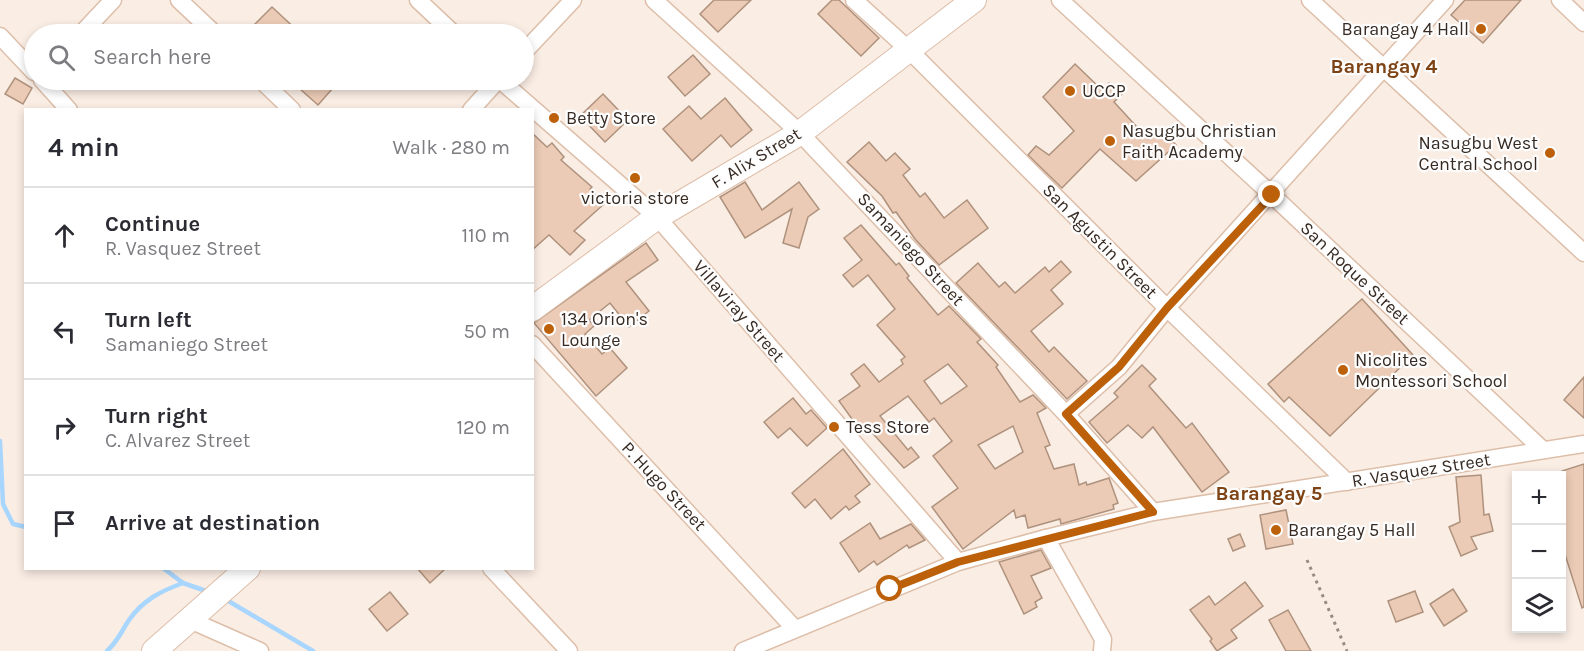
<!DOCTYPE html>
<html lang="en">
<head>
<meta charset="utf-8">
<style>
  body { margin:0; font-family:Karla,sans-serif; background:#f7f7f7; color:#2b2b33 }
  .controls { position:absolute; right:18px; bottom:18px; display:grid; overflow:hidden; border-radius:0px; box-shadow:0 3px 9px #0003 }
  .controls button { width:54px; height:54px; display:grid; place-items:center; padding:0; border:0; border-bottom:2px solid #e1e1e2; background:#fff; color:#2b2b33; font:30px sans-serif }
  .stop { position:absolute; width:18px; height:18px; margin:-14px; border:4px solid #bc600a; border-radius:50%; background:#fff }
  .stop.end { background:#bc600a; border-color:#fff; box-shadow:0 2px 6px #0008 }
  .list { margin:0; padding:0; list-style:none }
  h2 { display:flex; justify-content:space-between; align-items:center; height:78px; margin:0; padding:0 24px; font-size:26px }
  h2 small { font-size:20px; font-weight:400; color:#7c7c81 }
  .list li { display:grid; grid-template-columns:39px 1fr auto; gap:18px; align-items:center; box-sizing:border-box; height:96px; padding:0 24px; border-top:2px solid #e1e1e2 }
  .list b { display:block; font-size:22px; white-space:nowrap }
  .list p { margin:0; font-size:20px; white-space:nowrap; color:#7c7c81 }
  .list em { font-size:20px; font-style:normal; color:#7c7c81 }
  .icon { flex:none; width:33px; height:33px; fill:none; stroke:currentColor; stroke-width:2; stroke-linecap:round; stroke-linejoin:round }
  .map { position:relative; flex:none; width:1584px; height:651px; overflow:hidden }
  .search { position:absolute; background:#fff; box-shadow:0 3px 9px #0003; left:24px; top:24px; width:510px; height:66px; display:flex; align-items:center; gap:15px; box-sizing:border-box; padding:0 21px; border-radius:33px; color:#7c7c81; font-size:22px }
  .panel { position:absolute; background:#fff; box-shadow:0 3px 9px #0003; left:24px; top:108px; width:510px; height:462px; border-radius:0px }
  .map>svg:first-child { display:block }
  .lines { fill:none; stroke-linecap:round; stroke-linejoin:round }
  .stream { stroke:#a9d6fe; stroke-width:4.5 }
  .building { fill:#ebcbb6; stroke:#af927d; stroke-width:1.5; fill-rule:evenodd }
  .street-casing { stroke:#ddbea9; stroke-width:19 }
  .secondary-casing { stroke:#ddbea9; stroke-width:26 }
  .path { stroke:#978b82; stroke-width:3; stroke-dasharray:3 4.5; stroke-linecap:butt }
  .street { stroke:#fff; stroke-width:16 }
  .secondary { stroke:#fff; stroke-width:24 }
  .route { stroke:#bc600a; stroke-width:8 }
  .poi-dot { fill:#bc600a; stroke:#fdfdfd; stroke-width:2 }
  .labels { text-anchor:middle; stroke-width:4.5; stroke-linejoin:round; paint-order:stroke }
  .poi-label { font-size:18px; fill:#362a22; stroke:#fdfdfd; text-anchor:start }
  .street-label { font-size:18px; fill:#362a22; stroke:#fdfdfd }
  .neighbourhood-label { font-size:20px; font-weight:bold; fill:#7e4314; stroke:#fdfdfd }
</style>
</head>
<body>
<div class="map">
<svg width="1584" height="651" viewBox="0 0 1584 651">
  <rect width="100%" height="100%" fill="#faede4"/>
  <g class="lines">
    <g class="stream">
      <path d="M0,441L3,504L13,524L26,527"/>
      <path d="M163,568L183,583L209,592"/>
      <path d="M225,599L313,651"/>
      <path d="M107,651C118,641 121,632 129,620C143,600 161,591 183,583"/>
    </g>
  </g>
  <g class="building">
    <path d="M714,0H751L718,32L700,14Z"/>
    <path d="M832,0H839L879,38L861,56L818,14Z"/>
    <path d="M1465,0H1521L1483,43L1451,15Z"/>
    <path d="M272,7L301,34H245Z"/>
    <path d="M693,55L710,74L685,96L668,77Z"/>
    <path d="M1075,64L1102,90L1109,83L1122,94L1114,102L1148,139L1160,129L1176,145L1136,181L1100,149L1062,188L1028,155L1036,146L1049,155L1074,131L1043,97Z"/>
    <path d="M15,78L32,88L23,104L5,94Z"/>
    <path d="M290,80H340L318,105Z"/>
    <path d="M603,94L628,120L605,142L580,116Z"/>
    <path d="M725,98L752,130L731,147L721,135L692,161L663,129L689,106L701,119Z"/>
    <path d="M532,133L547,147L552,143L564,157L561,160L592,187L590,189L604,204L574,231L585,240L570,255L549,235L532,250Z"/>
    <path d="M869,142L886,161L895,153L910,169L903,175L920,197L925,193L944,218L967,200L988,228L939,265L915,239L896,212L893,213L882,196L847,162Z"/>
    <path d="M745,182L762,210L799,182L819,209L808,217L799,248L783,243L792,209L745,238L720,197Z"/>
    <path d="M861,225L896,265L899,263L909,276L907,278L938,315L949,306L981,339L977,342L998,365L996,367L1020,402L1033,395L1046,408L1037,413L1050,445L1045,447L1054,469L1074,464L1079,485L1086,482L1087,485L1109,478L1118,503L1113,505L1114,509L1061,524L1060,519L1028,528L1025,515L1016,518L1014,510L963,549L932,507L958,488L933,456L952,441L934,418L929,422L908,396L880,416L908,450L911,447L919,457L904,468L867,427L865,429L852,419L839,401L860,386L851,374L864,364L879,382L903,364L901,360L905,357L877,325L895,309L868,275L853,287L843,275L862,260L844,238ZM948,364L967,386L941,404L924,381ZM1013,426L1023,452L995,469L978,445Z"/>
    <path d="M646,243L658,260L626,282L649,311L629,327L610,303L589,320L594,326L585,334L602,354L610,348L627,368L596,396L534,323Z"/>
    <path d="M1061,261L1071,272L1051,290L1063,304L1031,331L1049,352L1054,347L1087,381L1067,399L956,283L978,263L999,287L1005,282L1015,293L1045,267L1049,272Z"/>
    <path d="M1362,299L1413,355L1330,436L1289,397L1284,402L1268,384Z"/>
    <path d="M1142,365L1156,379L1149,386L1186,428L1192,423L1229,472L1202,492L1153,427L1142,438L1128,425L1107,443L1089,422L1118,397L1114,393Z"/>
    <path d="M1584,377V418L1564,400Z"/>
    <path d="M793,398L806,414L811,410L827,428L807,446L790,428L778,438L764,422Z"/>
    <path d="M843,449L870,484L855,496L860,502L849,510L846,506L831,519L815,499L805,508L792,493Z"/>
    <path d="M1584,464V607L1582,608L1562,545V471Z"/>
    <path d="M1481,475L1484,515L1489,514L1493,531L1471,537L1477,549L1461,556L1449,527L1460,522L1456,477Z"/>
    <path d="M1286,510L1293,544L1266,549L1260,515Z"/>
    <path d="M870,523L880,539L911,524L925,540L909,548L907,545L877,565L874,561L859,572L840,543Z"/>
    <path d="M1240,534L1245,546L1233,551L1228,539Z"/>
    <path d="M1041,550L1051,568L1031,576L1042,598L1035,602L1037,607L1024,614L999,562Z"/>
    <path d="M417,568H446L430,583Z"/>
    <path d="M1245,582L1263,606L1231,630L1237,638L1217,651L1210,641L1212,639L1190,610L1209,596L1215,605Z"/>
    <path d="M1453,589L1467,611L1444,626L1430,604Z"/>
    <path d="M1415,591L1423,612L1396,622L1388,601Z"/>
    <path d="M390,592L408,614L387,631L369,609Z"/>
    <path d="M1288,610L1311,651H1286L1269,620Z"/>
  </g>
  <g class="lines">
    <g class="street-casing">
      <g id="street">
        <path d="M179,0L215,34"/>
        <path d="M418,0L454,34"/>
        <path d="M654,0L800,133L1066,414L1153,512"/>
        <path d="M854,0L908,49L1167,308L1347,482"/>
        <path d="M1060,0L1272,195L1543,450"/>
        <path d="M1310,0L1584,253"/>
        <path d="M1560,0L1584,23"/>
        <path d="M81,34L113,0"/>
        <path d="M0,36L34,72"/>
        <path d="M524,52L573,0"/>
        <path d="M42,80L69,110"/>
        <path d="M261,80L292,110"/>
        <path d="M500,80L657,217L958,562"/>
        <path d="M471,110L498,80"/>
        <path d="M532,344L795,629"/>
        <path d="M1066,414L1119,367L1167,308L1445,0"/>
        <path d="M1046,538L1103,639L1102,651"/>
        <path d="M491,568L569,651"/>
        <path d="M190,620L260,651"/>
        <path d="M743,651L958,562L1046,538L1153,512L1584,444"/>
      </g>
    </g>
    <g class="secondary-casing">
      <g id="secondary">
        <path d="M532,309L657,217L800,133L974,0"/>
        <path d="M154,651L248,568"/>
      </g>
    </g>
    <path class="path" d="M1307,560L1347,651"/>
    <use href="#street" class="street"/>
    <use href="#secondary" class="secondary"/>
  </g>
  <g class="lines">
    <path class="route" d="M890,589L958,562L1153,512L1066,414L1119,367L1167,308L1272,195"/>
  </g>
  <g class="poi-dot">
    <circle cx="1481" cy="29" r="6"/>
    <circle cx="1070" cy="91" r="6"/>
    <circle cx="554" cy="118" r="6"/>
    <circle cx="1110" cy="141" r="6"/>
    <circle cx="1550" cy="153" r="6"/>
    <circle cx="635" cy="178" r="6"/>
    <circle cx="549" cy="329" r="6"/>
    <circle cx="1343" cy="370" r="6"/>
    <circle cx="834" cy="427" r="6"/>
    <circle cx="1276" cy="530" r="6"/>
  </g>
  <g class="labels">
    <g class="poi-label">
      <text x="1469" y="35" text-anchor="end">Barangay 4 Hall</text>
      <text x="1082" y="97">UCCP</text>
      <text x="566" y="124">Betty Store</text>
      <text x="1122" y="137">Nasugbu Christian<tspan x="1122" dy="21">Faith Academy</tspan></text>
      <text x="1538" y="149" text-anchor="end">Nasugbu West<tspan x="1538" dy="21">Central School</tspan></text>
      <text x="635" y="204" text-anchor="middle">victoria store</text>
      <text x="561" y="325">134 Orion's<tspan x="561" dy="21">Lounge</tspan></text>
      <text x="1355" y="366">Nicolites<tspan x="1355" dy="21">Montessori School</tspan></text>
      <text x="846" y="433">Tess Store</text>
      <text x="1288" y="536">Barangay 5 Hall</text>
    </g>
    <g class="street-label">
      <text transform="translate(756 158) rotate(-31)" y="6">F. Alix Street</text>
      <text transform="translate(1100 241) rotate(45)" y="6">San Agustin Street</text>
      <text transform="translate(911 249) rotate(47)" y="6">Samaniego Street</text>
      <text transform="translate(1355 273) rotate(43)" y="6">San Roque Street</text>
      <text transform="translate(739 311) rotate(49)" y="6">Villaviray Street</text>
      <text transform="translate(1421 470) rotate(-9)" y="6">R. Vasquez Street</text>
      <text transform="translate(664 486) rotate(47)" y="6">P. Hugo Street</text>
    </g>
    <g class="neighbourhood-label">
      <text x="1384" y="73">Barangay 4</text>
      <text x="1269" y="500">Barangay 5</text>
    </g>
  </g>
</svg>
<div class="controls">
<button>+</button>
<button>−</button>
<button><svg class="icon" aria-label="layers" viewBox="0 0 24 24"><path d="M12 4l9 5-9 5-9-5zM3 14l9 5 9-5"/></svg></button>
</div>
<div class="stop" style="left:890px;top:589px"></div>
<div class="stop end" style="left:1272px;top:195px"></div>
<div class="search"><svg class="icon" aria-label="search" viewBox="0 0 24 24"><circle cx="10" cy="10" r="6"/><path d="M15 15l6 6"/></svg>Search here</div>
<section class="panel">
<h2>4 min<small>Walk · 280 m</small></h2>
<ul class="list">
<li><svg class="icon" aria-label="ahead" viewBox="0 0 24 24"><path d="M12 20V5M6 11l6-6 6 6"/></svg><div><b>Continue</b><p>R. Vasquez Street</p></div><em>110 m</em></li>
<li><svg class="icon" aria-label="left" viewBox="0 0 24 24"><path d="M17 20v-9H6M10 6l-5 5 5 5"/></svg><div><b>Turn left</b><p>Samaniego Street</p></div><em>50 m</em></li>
<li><svg class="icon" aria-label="right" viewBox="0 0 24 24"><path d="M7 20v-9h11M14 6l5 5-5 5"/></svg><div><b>Turn right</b><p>C. Alvarez Street</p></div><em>120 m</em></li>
<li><svg class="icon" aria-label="arrive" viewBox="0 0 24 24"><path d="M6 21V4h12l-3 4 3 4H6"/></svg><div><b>Arrive at destination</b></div></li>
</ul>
</section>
</div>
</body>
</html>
